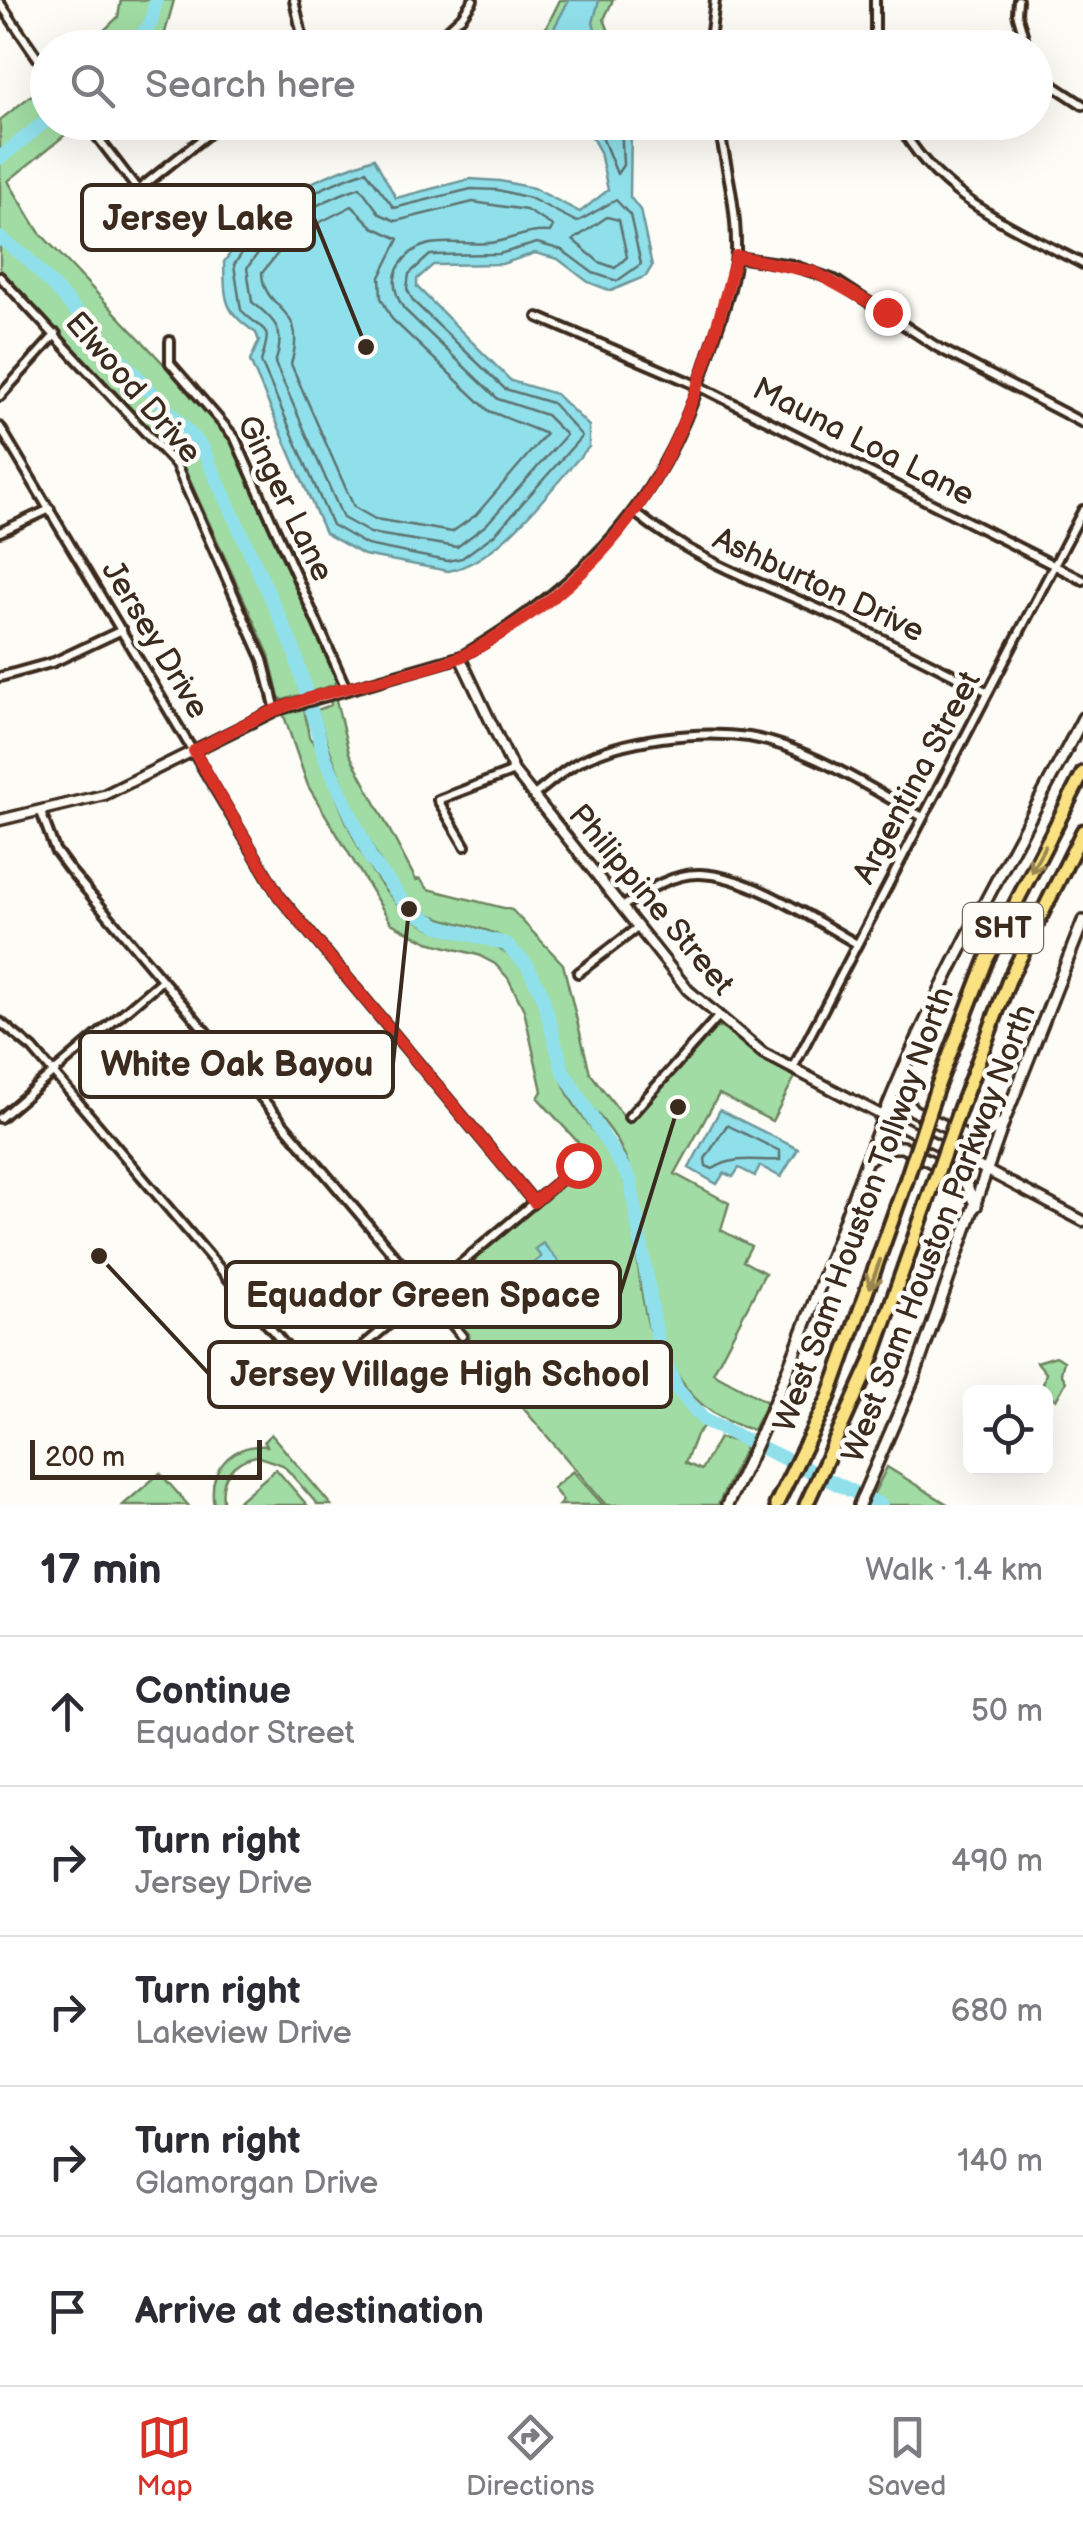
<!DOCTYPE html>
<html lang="en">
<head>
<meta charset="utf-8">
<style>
  body { margin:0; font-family:"Balsamiq Sans",sans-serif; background:#f7f7f7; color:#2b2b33 }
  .controls { position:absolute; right:30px; bottom:30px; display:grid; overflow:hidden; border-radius:15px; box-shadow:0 10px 40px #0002 }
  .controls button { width:90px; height:90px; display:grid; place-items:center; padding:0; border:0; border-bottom:2px solid #e1e1e2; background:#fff; color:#2b2b33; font:50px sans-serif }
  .scale { position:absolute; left:30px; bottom:25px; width:232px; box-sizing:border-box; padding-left:10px; border:5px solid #3b2a1e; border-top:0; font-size:28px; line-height:35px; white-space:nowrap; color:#3b2a1e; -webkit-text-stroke:8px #fdfcf7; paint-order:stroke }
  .stop { position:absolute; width:30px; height:30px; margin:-22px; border:8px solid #d93025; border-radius:50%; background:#fff }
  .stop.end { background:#d93025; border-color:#fff; box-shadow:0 2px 10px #0008 }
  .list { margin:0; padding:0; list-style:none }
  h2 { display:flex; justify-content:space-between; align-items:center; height:130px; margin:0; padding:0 40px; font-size:42px }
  h2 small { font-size:32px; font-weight:400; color:#7c7c81 }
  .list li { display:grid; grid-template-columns:65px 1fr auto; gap:30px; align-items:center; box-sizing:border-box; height:150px; padding:0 40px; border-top:2px solid #e1e1e2 }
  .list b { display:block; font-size:38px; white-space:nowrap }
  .list p { margin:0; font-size:32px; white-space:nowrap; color:#7c7c81 }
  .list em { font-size:32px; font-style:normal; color:#7c7c81 }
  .icon { flex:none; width:55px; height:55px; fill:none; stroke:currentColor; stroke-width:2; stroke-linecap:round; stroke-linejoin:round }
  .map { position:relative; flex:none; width:1083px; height:1505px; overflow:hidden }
  .search { position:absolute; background:#fff; box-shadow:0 10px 40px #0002; left:30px; right:30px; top:30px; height:110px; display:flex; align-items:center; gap:25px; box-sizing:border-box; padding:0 35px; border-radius:55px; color:#7c7c81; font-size:38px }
  .sheet { height:880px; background:#fff }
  nav { display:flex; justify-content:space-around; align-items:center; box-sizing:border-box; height:140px; border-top:2px solid #e1e1e2; background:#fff; font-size:28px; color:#7c7c81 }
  nav a { display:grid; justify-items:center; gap:5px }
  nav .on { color:#d93025 }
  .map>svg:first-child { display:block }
  .green { fill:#a0dca3; stroke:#6e8360; stroke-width:2.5 }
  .water { fill:#90e0eb; stroke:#6e9799; stroke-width:2.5 }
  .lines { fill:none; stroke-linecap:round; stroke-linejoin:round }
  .shore { stroke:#5d7370; stroke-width:2.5 }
  .river { stroke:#90e0eb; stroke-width:14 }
  .minor-casing { stroke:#3b2a1e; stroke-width:14 }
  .tertiary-casing { stroke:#3b2a1e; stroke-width:15 }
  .secondary-casing { stroke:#3b2a1e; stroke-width:16 }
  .motorway-casing { stroke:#3b2a1e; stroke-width:19 }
  .minor { stroke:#fdfcf7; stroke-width:6 }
  .tertiary { stroke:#fdfcf7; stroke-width:8 }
  .secondary { stroke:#fdfcf7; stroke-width:9 }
  .motorway { stroke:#fae181; stroke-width:11 }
  .motorway-bridge-casing { stroke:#3b2a1e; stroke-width:19; stroke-linecap:butt }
  .motorway-bridge { stroke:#fae181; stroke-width:11 }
  .oneway { stroke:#9a8650 }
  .route { stroke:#d93025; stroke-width:12 }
  .labels { text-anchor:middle; stroke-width:9; stroke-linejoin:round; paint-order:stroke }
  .shield { fill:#fdfcf7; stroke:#75695f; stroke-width:2.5 }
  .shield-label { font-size:30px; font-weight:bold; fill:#3b2a1e }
  .street-label { font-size:32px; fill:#3b2a1e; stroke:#fdfcf7 }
  .leader { fill:none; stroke:#3b2a1e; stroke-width:4 }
  .callout-dot { fill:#3b2a1e; stroke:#fdfcf7; stroke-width:4 }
  .callout { fill:#fdfcf7; stroke:#3b2a1e; stroke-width:4 }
  .callout-label { font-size:35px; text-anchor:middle; font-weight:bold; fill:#3b2a1e }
</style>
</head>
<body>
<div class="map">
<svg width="1083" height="1505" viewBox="0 0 1083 1505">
  <rect width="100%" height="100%" fill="#fdfcf7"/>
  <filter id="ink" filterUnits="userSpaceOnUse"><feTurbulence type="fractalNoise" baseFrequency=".01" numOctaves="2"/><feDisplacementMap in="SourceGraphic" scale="20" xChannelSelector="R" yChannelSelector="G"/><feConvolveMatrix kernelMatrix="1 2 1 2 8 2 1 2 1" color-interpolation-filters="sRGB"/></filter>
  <g filter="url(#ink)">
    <g class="green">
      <path d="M121,0H174L161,47H87L118,17Z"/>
      <path d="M560,0H613L604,19L615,47L536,48Z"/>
      <path d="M47,83L48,122L80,123L8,181L39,232L228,432L337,677L334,685L283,700L279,697L269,655L182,463L0,269V120Z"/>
      <path d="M335,696L349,753L416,880L420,879L428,889L512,910L563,964L590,1073L629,1123L714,1028H721L796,1075L772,1121L719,1094L675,1174L729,1203L721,1230L751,1246L743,1261L765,1273L713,1373L767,1402L753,1430C616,1395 673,1226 613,1134C599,1113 579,1097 570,1073C551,1027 552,980 511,944C488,923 447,926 420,909C378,884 330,758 317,710L331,705L330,697Z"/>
      <path d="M304,708L309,737L319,750C341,809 369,898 430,928C462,943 493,935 519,964C546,995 549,1048 564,1085C579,1121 611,1145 625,1182C647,1278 629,1348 706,1423L696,1435L685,1463L701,1470L719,1438L747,1443L718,1505H606L470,1346L469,1334L438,1299V1290L593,1159L538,1098L542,1091L524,1010L508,978L495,964L478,955L428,942L391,923L308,786L283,713Z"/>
      <path d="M1056,1356L1064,1361L1061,1373L1066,1382L1056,1400L1042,1388L1046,1373L1037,1362Z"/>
      <path d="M271,1434L331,1505H318L283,1465L256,1456C231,1461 218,1480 224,1505H214C207,1469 232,1444 267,1446L264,1441Z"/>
      <path d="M887,1467L949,1505H868Z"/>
      <path d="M276,1469L307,1505H234Z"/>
      <path d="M573,1471L603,1505H559L563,1501L553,1488Z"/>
      <path d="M160,1473L188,1505H123Z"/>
    </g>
    <g class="water">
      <path d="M569,0H599L593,23L601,47H544Z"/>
      <path d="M584,123H631L630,197L640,210L652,266L646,276L611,291L588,282L558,259L535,253L502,264L433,265L417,279V287L511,381L556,394L589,426V447C551,486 502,561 448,571L364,555L325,533L250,361L259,341L256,333C224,310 225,304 224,262C268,197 302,184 374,158L396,198L470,179L500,181L533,188L580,212L608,190L600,152Z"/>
      <path d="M720,1110L798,1149L781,1177L760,1166L755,1176L739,1168L733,1177L724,1173L717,1184L689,1168Z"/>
      <path d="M543,1243L559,1262L546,1272L553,1282L544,1290L526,1269L541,1257L535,1249Z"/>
    </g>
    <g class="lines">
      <g class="shore">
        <path d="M596,122L617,174L623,165L621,122"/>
        <path d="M366,171L394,208L471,189L498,190L530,198L577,222L616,200L630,215L641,264L617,281L593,273L562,250L537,243L499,254L430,255L409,274L407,289L413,301L505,389L552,403L582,436L495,534L462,558L447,561L367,545L332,525L261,362C273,322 266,336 241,310L234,265C268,211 307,192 366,171Z"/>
        <path d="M360,187L380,214L396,221L473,202L526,210L553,226L550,232C529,230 515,238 496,242C461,249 424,229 400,265C390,280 395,295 404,309L498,399L546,415L566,435L486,525L457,547L370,533L343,518L275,363C286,332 277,321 252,302L247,268C276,225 312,204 360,187Z"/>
        <path d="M352,206L373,227L399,239L380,277L381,298L392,319L489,411L546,434L476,515L452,532L375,519L354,507L291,364C309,304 264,314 262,273L291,237Z"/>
        <path d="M607,217L619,220L627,257L615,268L599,262L573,240Z"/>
        <path d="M727,1125L780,1151V1160C758,1162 737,1154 713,1169L706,1166L705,1159Z"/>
      </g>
      <g class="river">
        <path d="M132,48L151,23L156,0"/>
        <path d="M0,158L48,119"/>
        <path d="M0,238L27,258L202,447L293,647L325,758L371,859L409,909L439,926L506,944L527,965L542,994L563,1071L630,1179L658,1343L677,1389L704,1420L881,1505"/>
      </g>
      <g class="minor-casing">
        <g id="minor">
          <path d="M294,0L305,48"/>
          <path d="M1018,0L1017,13L1027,48"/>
          <path d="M0,3L48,73"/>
          <path d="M428,48L462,16L473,0"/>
          <path d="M709,48L715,0"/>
          <path d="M875,48V0"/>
          <path d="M1036,64L1054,86L1083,105"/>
          <path d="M86,122L138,190L223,122"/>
          <path d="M898,122C937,197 1012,227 1083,264"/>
          <path d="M736,257L792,265L835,280L937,347L1083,423"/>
          <path d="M0,277L176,465L263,660L276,710"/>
          <path d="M538,317L701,387L1083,580"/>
          <path d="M170,341V363L235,438L346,688"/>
          <path d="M0,396L56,334"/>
          <path d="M0,427L279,896L534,1202"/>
          <path d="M634,512C699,564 763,583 837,617C888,641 938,667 988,692"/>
          <path d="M0,532L50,509"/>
          <path d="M460,657C589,581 666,500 709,354C719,322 735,285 736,251C737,208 726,165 718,122"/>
          <path d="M0,677L54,662L122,630"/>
          <path d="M534,795C548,785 562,771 577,763C623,738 698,730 749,737C810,747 870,789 923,817"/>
          <path d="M41,812L55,850L69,869L462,1336"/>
          <path d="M465,846L438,800L514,771"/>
          <path d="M622,907C645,892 671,873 700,874C749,875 814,920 857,944"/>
          <path d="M578,973L637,928"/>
          <path d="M0,1022L33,1049L318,1384L584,1160"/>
          <path d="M793,1068L1083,510"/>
          <path d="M629,1117L717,1018"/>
          <path d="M0,1118L162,980"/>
        </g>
      </g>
      <g class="tertiary-casing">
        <path id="tertiary" d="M0,820L104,795L276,710L460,657L514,771L688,990L763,1053L1083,1221"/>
      </g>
      <g class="secondary-casing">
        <g id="secondary">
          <path d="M903,1079L906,1101L913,1110L969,1138H982L1002,1123"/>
          <path d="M869,1159L887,1147H902L963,1178L976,1206"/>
          <path d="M727,1505C790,1381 832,1248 883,1118C938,980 1015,849 1083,718"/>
          <path d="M859,1505L913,1380L1004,1121L1083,921"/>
        </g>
      </g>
      <g class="motorway-casing">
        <g id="motorway">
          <path d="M936,1090L987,959L1083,773"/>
          <path d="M959,1111L1009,980L1083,831"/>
          <path d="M776,1505L829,1397L906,1181"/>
          <path d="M806,1505L870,1364L933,1185"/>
        </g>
      </g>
      <use href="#minor" class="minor"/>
      <use href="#tertiary" class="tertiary"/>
      <use href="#secondary" class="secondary"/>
      <use href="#motorway" class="motorway"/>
      <g class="motorway-bridge-casing">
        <g id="motorway-bridge">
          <path d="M906,1181L936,1090"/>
          <path d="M933,1185L959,1111"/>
        </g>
      </g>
      <use href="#motorway-bridge" class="motorway-bridge"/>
    </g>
    <defs><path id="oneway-shaft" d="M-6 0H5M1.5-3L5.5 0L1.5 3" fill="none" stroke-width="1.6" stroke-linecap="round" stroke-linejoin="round" transform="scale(2.5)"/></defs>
    <g class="oneway">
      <use href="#oneway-shaft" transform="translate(1038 859) rotate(117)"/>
      <use href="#oneway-shaft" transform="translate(875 1274) rotate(110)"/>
    </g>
  </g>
  <g class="lines" filter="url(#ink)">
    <path class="route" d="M578,1165L534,1202L279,896L194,751C221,737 248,721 276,710C334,686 399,680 458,658C480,649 503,632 523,619C659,528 697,406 736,256L814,272L887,312"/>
  </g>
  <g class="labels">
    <rect class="shield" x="963" y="903" width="80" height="50" rx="8"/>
    <g class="shield-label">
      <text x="1003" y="938">SHT</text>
    </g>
    <g class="street-label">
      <text transform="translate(134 387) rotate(49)" y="11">Elwood Drive</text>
      <text transform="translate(864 441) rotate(27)" y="11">Mauna Loa Lane</text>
      <text transform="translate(286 498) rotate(64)" y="11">Ginger Lane</text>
      <text transform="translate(819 584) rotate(25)" y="11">Ashburton Drive</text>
      <text transform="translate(156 639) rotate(59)" y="11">Jersey Drive</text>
      <text transform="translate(916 777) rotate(-62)" y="11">Argentina Street</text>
      <text transform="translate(652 899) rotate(50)" y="11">Philippine Street</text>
      <text transform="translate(863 1209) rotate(-70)" y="11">West Sam Houston Tollway North</text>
      <text transform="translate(938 1233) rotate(-69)" y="11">West Sam Houston Parkway North</text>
    </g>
  </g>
  <path class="leader" d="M366 347L314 218M409 909L393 1064M678 1107L620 1294M99 1256L209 1374"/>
  <g class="callout-dot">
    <circle cx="366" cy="347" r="10"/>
    <circle cx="409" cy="909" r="10"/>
    <circle cx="678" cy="1107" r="10"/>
    <circle cx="99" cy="1256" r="10"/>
  </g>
  <g class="callout">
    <rect x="82" y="185" width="232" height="65" rx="10"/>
    <rect x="80" y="1032" width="313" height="65" rx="10"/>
    <rect x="226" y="1262" width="394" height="65" rx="10"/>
    <rect x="209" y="1342" width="462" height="65" rx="10"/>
  </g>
  <g class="callout-label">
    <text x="198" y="230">Jersey Lake</text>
    <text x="237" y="1076">White Oak Bayou</text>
    <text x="423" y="1307">Equador Green Space</text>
    <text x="440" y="1386">Jersey Village High School</text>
  </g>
</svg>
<div class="controls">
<button><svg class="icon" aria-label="locate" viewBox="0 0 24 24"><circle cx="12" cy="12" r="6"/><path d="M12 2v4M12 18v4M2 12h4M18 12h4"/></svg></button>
</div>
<div class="scale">200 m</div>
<div class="stop" style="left:578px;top:1165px"></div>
<div class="stop end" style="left:887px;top:312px"></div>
<div class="search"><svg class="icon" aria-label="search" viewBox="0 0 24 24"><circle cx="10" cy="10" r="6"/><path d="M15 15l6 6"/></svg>Search here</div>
</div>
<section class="sheet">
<h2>17 min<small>Walk · 1.4 km</small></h2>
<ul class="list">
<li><svg class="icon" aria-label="ahead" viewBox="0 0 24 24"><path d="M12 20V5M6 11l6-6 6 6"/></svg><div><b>Continue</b><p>Equador Street</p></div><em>50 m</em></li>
<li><svg class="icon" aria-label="right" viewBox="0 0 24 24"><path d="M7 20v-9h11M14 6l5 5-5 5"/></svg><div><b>Turn right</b><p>Jersey Drive</p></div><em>490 m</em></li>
<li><svg class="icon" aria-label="right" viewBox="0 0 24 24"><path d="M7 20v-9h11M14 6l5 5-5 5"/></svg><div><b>Turn right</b><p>Lakeview Drive</p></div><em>680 m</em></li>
<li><svg class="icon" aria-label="right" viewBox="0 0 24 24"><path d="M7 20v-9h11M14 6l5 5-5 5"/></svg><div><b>Turn right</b><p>Glamorgan Drive</p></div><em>140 m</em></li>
<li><svg class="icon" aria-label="arrive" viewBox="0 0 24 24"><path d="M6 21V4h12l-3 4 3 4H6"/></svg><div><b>Arrive at destination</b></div></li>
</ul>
</section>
<nav>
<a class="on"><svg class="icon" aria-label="map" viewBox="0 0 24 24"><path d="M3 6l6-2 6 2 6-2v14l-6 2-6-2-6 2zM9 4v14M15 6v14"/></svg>Map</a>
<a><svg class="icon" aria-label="directions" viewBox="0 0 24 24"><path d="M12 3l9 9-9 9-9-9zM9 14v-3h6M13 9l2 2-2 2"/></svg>Directions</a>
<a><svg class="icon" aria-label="saved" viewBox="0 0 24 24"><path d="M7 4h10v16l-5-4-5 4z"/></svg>Saved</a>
</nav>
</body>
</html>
